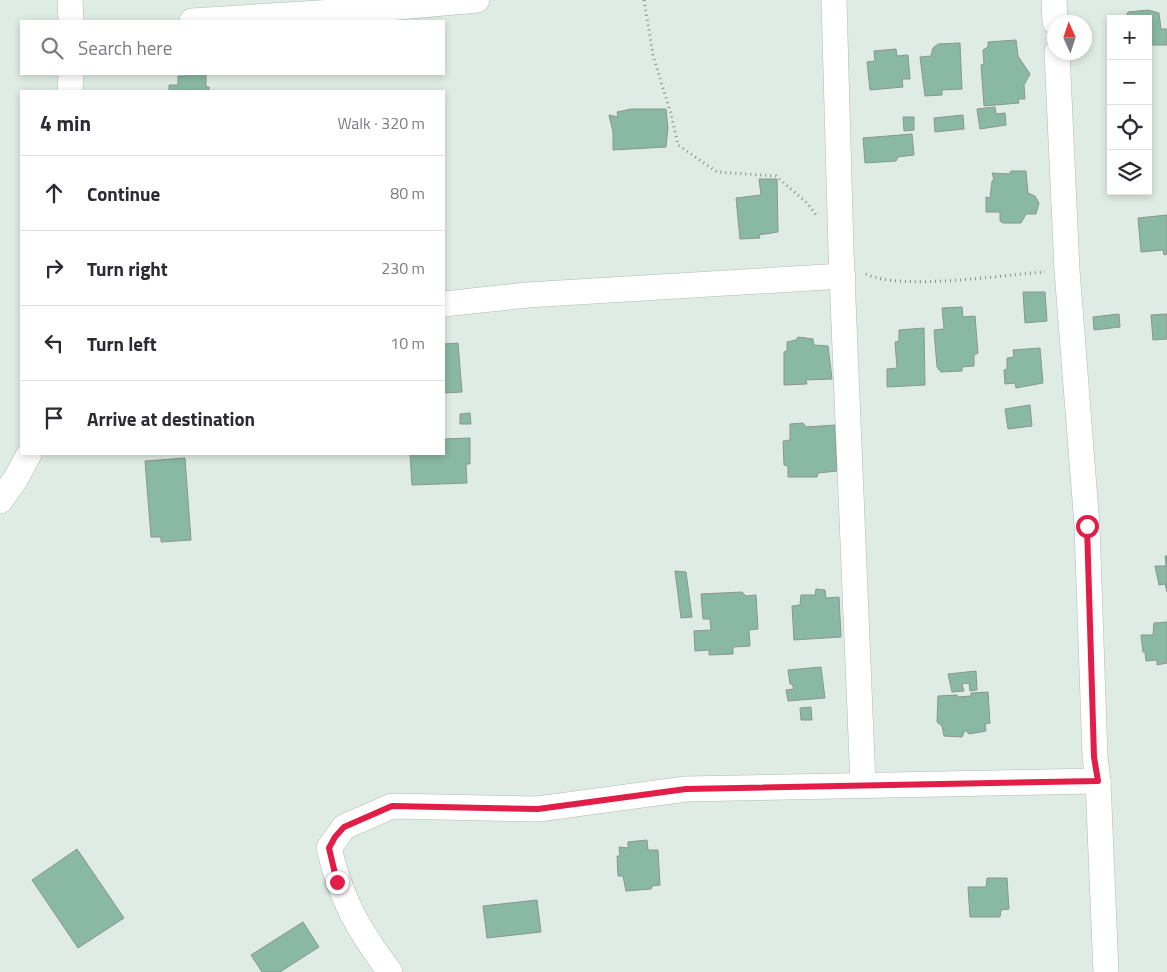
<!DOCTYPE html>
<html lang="en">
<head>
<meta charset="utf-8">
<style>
  body { margin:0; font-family:"Titillium Web",sans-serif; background:#f7f7f7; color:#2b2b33 }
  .controls { position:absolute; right:15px; top:15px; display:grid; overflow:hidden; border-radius:0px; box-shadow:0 2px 8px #0003 }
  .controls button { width:45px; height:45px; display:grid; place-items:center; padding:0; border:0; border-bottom:1px solid #e1e1e2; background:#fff; color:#2b2b33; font:25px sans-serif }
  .compass { position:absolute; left:1047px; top:15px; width:45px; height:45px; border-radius:50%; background:#fff; box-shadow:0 2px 8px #0003; rotate:357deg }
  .stop { position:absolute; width:15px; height:15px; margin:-11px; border:4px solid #e11d48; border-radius:50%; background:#fff }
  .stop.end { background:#e11d48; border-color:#fff; box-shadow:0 1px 5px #0008 }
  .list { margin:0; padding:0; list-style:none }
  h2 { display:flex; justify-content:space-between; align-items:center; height:65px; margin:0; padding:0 20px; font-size:21px }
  h2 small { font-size:16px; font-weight:400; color:#7c7c81 }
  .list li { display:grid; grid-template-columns:32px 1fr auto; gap:15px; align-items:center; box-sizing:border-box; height:75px; padding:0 20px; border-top:1px solid #e1e1e2 }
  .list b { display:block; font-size:19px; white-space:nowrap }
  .list em { font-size:16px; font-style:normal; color:#7c7c81 }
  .icon { flex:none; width:28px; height:28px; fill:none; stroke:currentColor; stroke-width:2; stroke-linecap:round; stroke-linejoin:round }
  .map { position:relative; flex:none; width:1167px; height:972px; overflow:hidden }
  .search { position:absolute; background:#fff; box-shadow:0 2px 8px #0003; left:20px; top:20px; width:425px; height:55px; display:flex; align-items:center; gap:12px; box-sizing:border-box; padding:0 18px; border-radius:0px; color:#7c7c81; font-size:19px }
  .panel { position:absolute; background:#fff; box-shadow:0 2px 8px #0003; left:20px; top:90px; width:425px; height:365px; border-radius:0px }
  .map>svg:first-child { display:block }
  .building { fill:#89b9a2; stroke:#8b9691 }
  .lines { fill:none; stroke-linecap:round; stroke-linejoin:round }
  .street-casing { stroke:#b0bcb6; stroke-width:26 }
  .path { stroke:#868e8a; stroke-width:3; stroke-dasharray:1 4; stroke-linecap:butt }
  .street { stroke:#fff; stroke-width:25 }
  .route { stroke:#e11d48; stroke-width:6 }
</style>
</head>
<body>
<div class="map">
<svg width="1167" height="972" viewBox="0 0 1167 972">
  <rect width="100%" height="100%" fill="#dfebe5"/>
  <g class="building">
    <path d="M1148,10L1159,13L1161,29H1167V45H1148V19H1119V17L1127,15L1128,12Z"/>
    <path d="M1016,40L1018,56L1030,74L1024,85L1025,99H1018L1019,103L984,106L981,65L984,64L983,50L988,47V42Z"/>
    <path d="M960,43L962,89L942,90V95L925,96L920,57L931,56L933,48L938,44Z"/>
    <path d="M896,49L897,56L908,55L910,79H902L903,87L870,90L867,62L875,61L874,51Z"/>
    <path d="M186,74H206V87H209V91H169V85H178V76H186Z"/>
    <path d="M995,107L996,114L1005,113L1006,125L980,129L977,109Z"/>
    <path d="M631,109H666L668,128L666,147L613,150V132L609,115L618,117L617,112Z"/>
    <path d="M963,115L964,129L935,132L934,118Z"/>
    <path d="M903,117H914V130L904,131Z"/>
    <path d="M912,134L914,155L898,157L896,161L865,163L863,138Z"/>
    <path d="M1011,171H1026L1028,193L1035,196L1039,203L1036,214H1026L1021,223H1003L1000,221V212H986V197L990,198L992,181L994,180L992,173L1009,174Z"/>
    <path d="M759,179H777L778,232L759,235L760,238L740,239L736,198L761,195Z"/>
    <path d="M1167,215V254L1164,255L1163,250L1141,252L1138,218Z"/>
    <path d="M1023,292H1045L1047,321L1025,323Z"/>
    <path d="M962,307L963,317L975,316L978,353L974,355V366L962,367V371L941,372L937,367L934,330L944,329L942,308Z"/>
    <path d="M1119,314L1120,327L1094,330L1093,317Z"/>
    <path d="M1167,314V339L1153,340L1151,315Z"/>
    <path d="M924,328L925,385L887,387V369L897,368L895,342L899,341V330Z"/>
    <path d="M798,337L813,339L814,345L828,346L832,379L806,380L807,384L784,385V352L787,351V342L796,340Z"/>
    <path d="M458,343L462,392L444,393V344Z"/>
    <path d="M1040,348L1043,383L1016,388L1015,383L1005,384L1004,370L1007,369V358L1014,357L1013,350Z"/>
    <path d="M1030,405L1032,426L1008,429L1005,409Z"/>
    <path d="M470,413L471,424H460V414Z"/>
    <path d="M803,423L806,427L835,425L837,471L818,473L817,477H788V466L784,465L783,441L790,440V424Z"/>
    <path d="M470,438V464H466L467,483L412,485L410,454H444V439Z"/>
    <path d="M185,458L191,540L161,542V537H151L145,461Z"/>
    <path d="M1165,556H1167V592L1165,584L1159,585L1155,566H1166Z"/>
    <path d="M675,571L686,572L692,617L681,618Z"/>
    <path d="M816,589L825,590L826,598L839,597L841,637L794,640L792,606L800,605L801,595H815Z"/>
    <path d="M742,592L746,596L756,595L758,629L749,630L750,646L733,647V654L709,655V650L695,651L694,631L711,630L710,619H703L701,594Z"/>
    <path d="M1167,622V663L1157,665V660L1146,661L1145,652H1143L1141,635H1153L1154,623Z"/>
    <path d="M821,667L825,698L788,701L786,690L794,689L792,684H790L788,670Z"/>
    <path d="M976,671L977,690L970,691L969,683L962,684L964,691L952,692L948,674Z"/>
    <path d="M988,692L990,723L985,724L986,731L969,734L965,730L962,737L944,736L942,726L937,722L938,696L957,695L958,697L971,696V693Z"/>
    <path d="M811,707L812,720H801L800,708Z"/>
    <path d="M647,840L648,850H658L660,885L652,886L651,889L626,891L623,876H618L617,856H620L619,847L628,848V842Z"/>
    <path d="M77,849L124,918L78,948L32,880Z"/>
    <path d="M987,878H1007L1009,909L1001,910L1000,917H970L968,887H986Z"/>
    <path d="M537,900L541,932L487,938L483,906Z"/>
    <path d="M303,922L319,947L280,972H262L251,955Z"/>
  </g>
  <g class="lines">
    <g class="street-casing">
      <g id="street">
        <path d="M70,0L71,21"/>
        <path d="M834,0L841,251L863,785"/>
        <path d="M1054,0L1055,22"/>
        <path d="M192,21L366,10L477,0"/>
        <path d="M1057,52L1067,270L1087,526L1095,757L1098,781L1106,972"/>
        <path d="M70,91L71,74"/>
        <path d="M444,304L527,295L843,276"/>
        <path d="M0,501L15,480L29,454"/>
        <path d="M390,972C358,929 341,900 329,848L344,827L392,806L538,809L686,789L1098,781"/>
      </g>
    </g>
    <g class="path">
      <path d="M644,0L653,55L671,114L678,145L717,172L776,176L807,203L816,215"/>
      <path d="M866,274C901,291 1002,275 1045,272"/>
    </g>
    <use href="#street" class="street"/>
  </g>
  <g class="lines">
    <path class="route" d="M337,882L329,848L335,837L344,827L392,806L538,809L686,789L1098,781L1094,757L1087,526"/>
  </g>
</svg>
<div class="controls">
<button>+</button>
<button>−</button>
<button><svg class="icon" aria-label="locate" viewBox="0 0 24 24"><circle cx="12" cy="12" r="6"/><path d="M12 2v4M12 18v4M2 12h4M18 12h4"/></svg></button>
<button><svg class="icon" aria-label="layers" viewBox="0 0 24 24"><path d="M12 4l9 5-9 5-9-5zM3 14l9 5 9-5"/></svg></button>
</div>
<svg class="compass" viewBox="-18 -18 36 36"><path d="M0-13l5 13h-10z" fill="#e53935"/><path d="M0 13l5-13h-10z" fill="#7c7c81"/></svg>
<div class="stop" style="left:1087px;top:526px"></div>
<div class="stop end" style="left:337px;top:882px"></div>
<div class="search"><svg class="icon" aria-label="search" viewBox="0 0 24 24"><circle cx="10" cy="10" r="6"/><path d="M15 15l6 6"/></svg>Search here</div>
<section class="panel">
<h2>4 min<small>Walk · 320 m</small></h2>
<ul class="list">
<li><svg class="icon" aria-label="ahead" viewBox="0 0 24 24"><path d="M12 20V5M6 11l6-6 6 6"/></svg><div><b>Continue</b></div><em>80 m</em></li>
<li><svg class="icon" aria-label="right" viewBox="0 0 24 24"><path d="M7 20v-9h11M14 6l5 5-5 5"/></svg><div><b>Turn right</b></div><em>230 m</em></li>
<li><svg class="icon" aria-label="left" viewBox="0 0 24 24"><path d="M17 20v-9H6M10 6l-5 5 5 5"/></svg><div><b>Turn left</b></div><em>10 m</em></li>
<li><svg class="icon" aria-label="arrive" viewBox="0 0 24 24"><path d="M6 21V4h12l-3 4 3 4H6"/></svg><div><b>Arrive at destination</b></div></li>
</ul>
</section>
</div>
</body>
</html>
